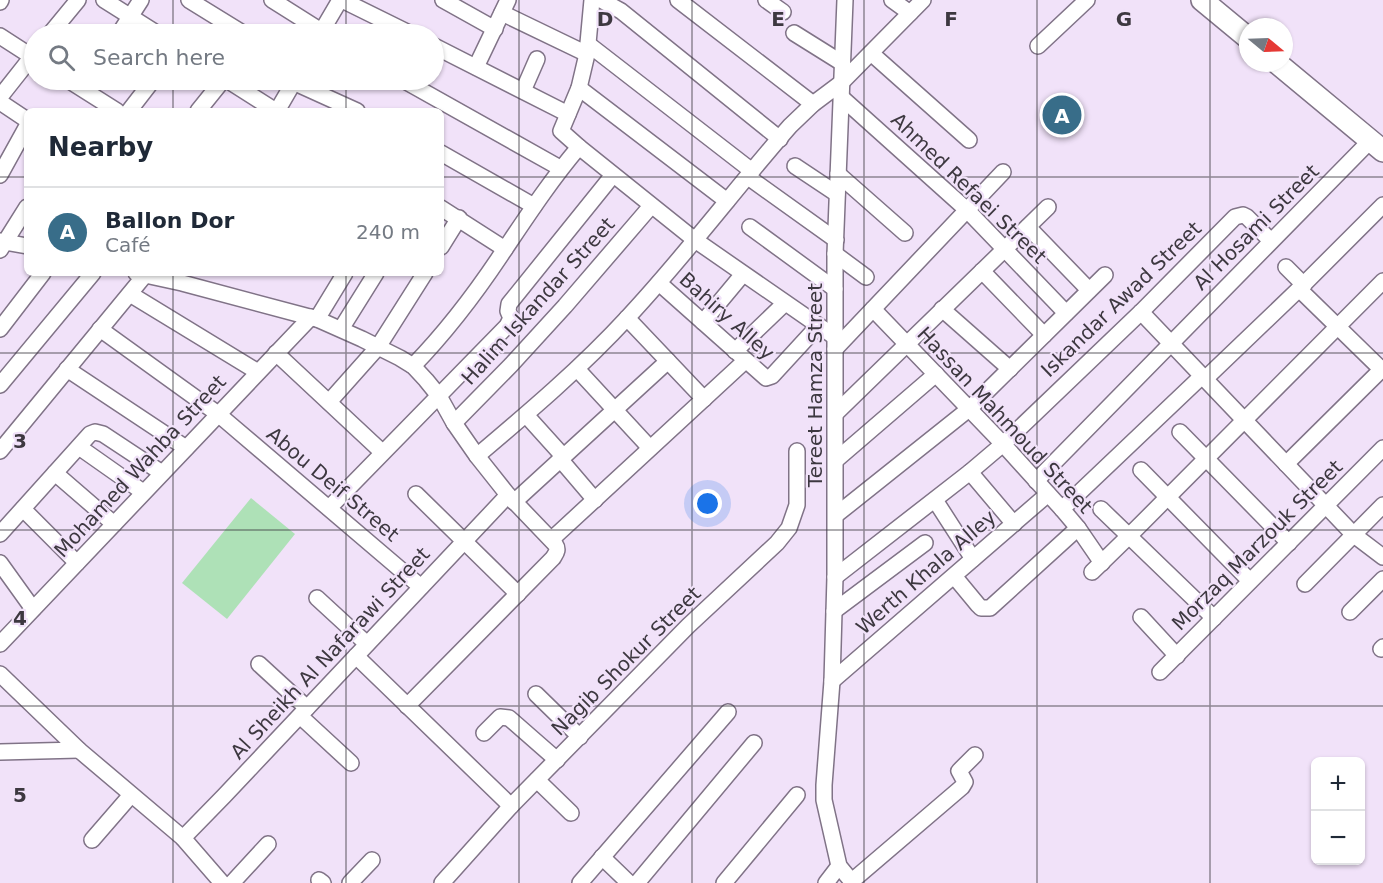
<!DOCTYPE html>
<html lang="en">
<head>
<meta charset="utf-8">
<style>
  body { margin:0; font-family:"DejaVu Sans",sans-serif; background:#f6f6f7; color:#1f2937 }
  .controls { position:absolute; right:18px; bottom:18px; display:grid; overflow:hidden; border-radius:9px; box-shadow:0 2px 4px #0004 }
  .controls button { width:54px; height:54px; display:grid; place-items:center; padding:0; border:0; border-bottom:2px solid #e0e1e3; background:#fff; color:#1f2937; font:30px sans-serif }
  .compass { position:absolute; left:1239px; top:18px; width:54px; height:54px; border-radius:50%; background:#fff; box-shadow:0 2px 4px #0004; rotate:109deg }
  .you { position:absolute; left:708px; top:504px; width:21px; height:21px; margin:-15px; border:4px solid #fff; border-radius:50%; background:#1a73e8; box-shadow:0 0 0 9px #1a73e833 }
  .badge { display:grid; place-items:center; width:39px; height:39px; border-radius:50%; background:#386d89; color:#fff; font-size:20px; font-weight:700 }
  .pin { position:absolute; translate:-50% -50%; border:3px solid #fff; box-shadow:0 2px 6px #0006 }
  .list { margin:0; padding:0; list-style:none }
  h2 { display:flex; justify-content:space-between; align-items:center; height:78px; margin:0; padding:0 24px; font-size:26px }
  h2 small { font-size:20px; font-weight:400; color:#747a83 }
  .list li { display:grid; grid-template-columns:39px 1fr auto; gap:18px; align-items:center; box-sizing:border-box; height:90px; padding:0 24px; border-top:2px solid #e0e1e3 }
  .list b { display:block; font-size:22px; white-space:nowrap }
  .list p { margin:0; font-size:20px; white-space:nowrap; color:#747a83 }
  .list em { font-size:20px; font-style:normal; color:#747a83 }
  .icon { flex:none; width:33px; height:33px; fill:none; stroke:currentColor; stroke-width:2; stroke-linecap:round; stroke-linejoin:round }
  .map { position:relative; flex:none; width:1383px; height:883px; overflow:hidden }
  .search { position:absolute; background:#fff; box-shadow:0 2px 4px #0004; left:24px; top:24px; width:420px; height:66px; display:flex; align-items:center; gap:15px; box-sizing:border-box; padding:0 21px; border-radius:33px; color:#747a83; font-size:22px }
  .panel { position:absolute; background:#fff; box-shadow:0 2px 4px #0004; left:24px; top:108px; width:420px; height:168px; border-radius:9px }
  .map>svg:first-child { display:block }
  .green { fill:#aee1b7 }
  .lines { fill:none; stroke-linecap:round; stroke-linejoin:round }
  .street-casing { stroke:#807387; stroke-width:18 }
  .secondary-casing { stroke:#807387; stroke-width:24 }
  .street { stroke:#fff; stroke-width:15 }
  .secondary { stroke:#fff; stroke-width:21 }
  .grid { fill:none; stroke:#3d3840; stroke-width:1.5; stroke-opacity:0.55 }
  .labels { text-anchor:middle; stroke-width:4.5; stroke-linejoin:round; paint-order:stroke }
  .street-label { font-size:20px; fill:#3d3840; stroke:#f1e2f9 }
  .grid-label { font-size:20px; text-anchor:middle; font-weight:bold; fill:#3d3840; stroke:#f1e2f9; stroke-width:4.5; stroke-linejoin:round; paint-order:stroke }
</style>
</head>
<body>
<div class="map">
<svg width="1383" height="883" viewBox="0 0 1383 883">
  <rect width="100%" height="100%" fill="#f1e2f9"/>
  <path class="green" d="M251,498L295,534L227,619L182,583Z"/>
  <g class="lines">
    <g class="street-casing">
      <g id="street">
        <path d="M104,0L158,34"/>
        <path d="M189,0L244,34"/>
        <path d="M272,0L326,34"/>
        <path d="M342,0L411,34"/>
        <path d="M443,0L495,29"/>
        <path d="M592,0L587,54L579,88L561,131L579,147L695,240L835,337"/>
        <path d="M601,0L621,11L780,139"/>
        <path d="M678,0L813,104"/>
        <path d="M766,0L783,12"/>
        <path d="M845,0L835,254V577L832,681L824,785V800L839,866L853,883"/>
        <path d="M892,0L910,13"/>
        <path d="M0,2L1,0"/>
        <path d="M502,13L587,54"/>
        <path d="M794,33L842,63"/>
        <path d="M50,34L78,0"/>
        <path d="M119,34L141,0"/>
        <path d="M320,34L340,0"/>
        <path d="M0,36L34,58"/>
        <path d="M588,44L752,171"/>
        <path d="M434,46L568,114"/>
        <path d="M1038,46L1087,0"/>
        <path d="M871,53L969,140"/>
        <path d="M476,67L508,0"/>
        <path d="M68,80L117,111"/>
        <path d="M227,80L276,111"/>
        <path d="M403,80L560,168"/>
        <path d="M293,82L357,111"/>
        <path d="M579,88L727,201"/>
        <path d="M523,91L537,59"/>
        <path d="M0,97L34,54"/>
        <path d="M841,97L967,210L1066,313"/>
        <path d="M0,102L27,120"/>
        <path d="M129,111L153,80"/>
        <path d="M198,111L223,80"/>
        <path d="M277,111L295,80"/>
        <path d="M441,153L534,206"/>
        <path d="M795,166L837,194"/>
        <path d="M838,174L905,233"/>
        <path d="M0,175L27,126"/>
        <path d="M748,177L836,240"/>
        <path d="M441,208L505,249"/>
        <path d="M750,227L835,289"/>
        <path d="M1028,227L1089,290"/>
        <path d="M0,241L27,246"/>
        <path d="M441,247L459,218"/>
        <path d="M0,250L27,207"/>
        <path d="M835,254L866,277"/>
        <path d="M1286,267L1304,285"/>
        <path d="M982,271L1044,335"/>
        <path d="M136,273L182,283L317,319L362,339L400,358L413,366L426,380L439,396L454,423L477,456L508,495L555,544C559,550 556,553 553,558L407,706"/>
        <path d="M659,283L766,378L772,376L818,326"/>
        <path d="M1299,289L1383,371"/>
        <path d="M130,294L258,372"/>
        <path d="M873,309L1003,444L1062,509L1078,528L1102,563"/>
        <path d="M942,309L1010,369"/>
        <path d="M1141,312L1354,535L1383,557"/>
        <path d="M627,318L704,399"/>
        <path d="M317,319L345,273"/>
        <path d="M703,322L743,274"/>
        <path d="M0,329L43,273"/>
        <path d="M100,329L218,414L421,587"/>
        <path d="M341,329L376,273"/>
        <path d="M835,349L1003,172"/>
        <path d="M735,351L785,303"/>
        <path d="M276,353L382,452"/>
        <path d="M413,366C445,333 475,294 501,255C526,218 550,181 579,147"/>
        <path d="M67,369L186,448"/>
        <path d="M577,369L650,448"/>
        <path d="M1205,379L1299,289L1383,205"/>
        <path d="M0,385L93,273"/>
        <path d="M329,402L378,347L425,273"/>
        <path d="M836,413L1048,207"/>
        <path d="M526,415L563,456"/>
        <path d="M454,423L511,365L565,306L651,206"/>
        <path d="M1180,432L1289,543"/>
        <path d="M79,447L143,492"/>
        <path d="M0,451L145,275"/>
        <path d="M477,456C529,412 581,368 628,317C685,256 735,189 790,126L813,104L841,83L923,0"/>
        <path d="M560,459L595,500"/>
        <path d="M836,460L936,374"/>
        <path d="M1286,464L1383,368"/>
        <path d="M1141,470L1250,581"/>
        <path d="M970,472L1014,524"/>
        <path d="M55,473L114,524"/>
        <path d="M1036,481L1370,141"/>
        <path d="M416,494L518,594"/>
        <path d="M935,500L973,559"/>
        <path d="M514,502L668,361"/>
        <path d="M329,508L507,326L511,318L508,311L509,304L613,175"/>
        <path d="M23,509L77,563"/>
        <path d="M1062,509L1202,376"/>
        <path d="M1101,509L1214,618"/>
        <path d="M836,515L969,409L1105,275"/>
        <path d="M0,534L90,434L95,432L103,434L162,473"/>
        <path d="M552,539L745,361"/>
        <path d="M0,563L33,609"/>
        <path d="M1092,572L1129,536L1383,281"/>
        <path d="M954,576L978,605L981,608H990L1078,528"/>
        <path d="M835,577L970,472L1003,444L1141,312L1235,217L1243,215L1247,217L1271,241"/>
        <path d="M1305,584L1383,505"/>
        <path d="M317,598L367,644"/>
        <path d="M834,611L925,543"/>
        <path d="M1350,612L1383,579"/>
        <path d="M1141,617L1177,656"/>
        <path d="M0,644L311,317"/>
        <path d="M1381,649L1383,647"/>
        <path d="M356,656L511,806"/>
        <path d="M259,664L307,708"/>
        <path d="M1160,672L1383,448"/>
        <path d="M0,674L79,750L183,838L222,883"/>
        <path d="M832,681L1048,494"/>
        <path d="M536,694L580,737"/>
        <path d="M300,716L351,763"/>
        <path d="M484,733L500,717L509,718L557,760"/>
        <path d="M0,752L79,750"/>
        <path d="M537,780L571,813"/>
        <path d="M183,838L224,796L508,495"/>
        <path d="M92,840L131,795"/>
        <path d="M602,857L629,883"/>
        <path d="M319,880L323,883"/>
        <path d="M852,881L962,787L965,782L959,771L975,755"/>
        <path d="M232,883L268,844"/>
        <path d="M350,883L372,860"/>
        <path d="M442,883L511,806L688,626L777,543L789,528L797,505V451"/>
        <path d="M580,883L728,712"/>
        <path d="M637,883L754,743"/>
        <path d="M724,883L797,795"/>
        <path d="M826,883L839,866"/>
      </g>
    </g>
    <g class="secondary-casing">
      <g id="secondary">
        <path d="M1202,0L1248,38"/>
        <path d="M1277,63L1383,151"/>
      </g>
    </g>
    <use href="#street" class="street"/>
    <use href="#secondary" class="secondary"/>
  </g>
  <path class="grid" d="M173,0V34M346,0V34M519,0V883M692,0V883M864,0V883M1037,0V883M1210,0V883M173,80V111M346,80V111M0,177H27M441,177H1383M173,273V883M346,273V883M0,353H1383M0,530H1383M0,706H1383"/>
  <g class="labels">
    <g class="street-label">
      <text transform="translate(969 188) rotate(44)" y="7">Ahmed Refaei Street</text>
      <text transform="translate(1256 227) rotate(-45)" y="7">Al Hosami Street</text>
      <text transform="translate(1121 299) rotate(-44)" y="7">Iskandar Awad Street</text>
      <text transform="translate(538 301) rotate(-48)" y="7">Halim Iskandar Street</text>
      <text transform="translate(727 316) rotate(42)" y="7">Bahiry Alley</text>
      <text transform="translate(815 385) rotate(-90)" y="7">Tereet Hamza Street</text>
      <text transform="translate(1005 420) rotate(47)" y="7">Hassan Mahmoud Street</text>
      <text transform="translate(140 466) rotate(-47)" y="7">Mohamed Wahba Street</text>
      <text transform="translate(333 484) rotate(40)" y="7">Abou Deif Street</text>
      <text transform="translate(1257 545) rotate(-45)" y="7">Morzaq Marzouk Street</text>
      <text transform="translate(926 572) rotate(-41)" y="7">Werth Khala Alley</text>
      <text transform="translate(330 653) rotate(-47)" y="7">Al Sheikh Al Nafarawi Street</text>
      <text transform="translate(626 661) rotate(-45)" y="7">Nagib Shokur Street</text>
    </g>
  </g>
  <g class="grid-label">
    <text x="605" y="26">D</text>
    <text x="778" y="26">E</text>
    <text x="951" y="26">F</text>
    <text x="1124" y="26">G</text>
    <text x="20" y="448">3</text>
    <text x="20" y="625">4</text>
    <text x="20" y="802">5</text>
  </g>
</svg>
<div class="controls">
<button>+</button>
<button>−</button>
</div>
<svg class="compass" viewBox="-18 -18 36 36"><path d="M0-13l5 13h-10z" fill="#e53935"/><path d="M0 13l5-13h-10z" fill="#747a83"/></svg>
<div class="you"></div>
<div class="pin badge" style="left:1062px;top:115px">A</div>
<div class="search"><svg class="icon" aria-label="search" viewBox="0 0 24 24"><circle cx="10" cy="10" r="6"/><path d="M15 15l6 6"/></svg>Search here</div>
<section class="panel">
<h2>Nearby<small></small></h2>
<ul class="list">
<li><span class="badge">A</span><div><b>Ballon Dor</b><p>Café</p></div><em>240 m</em></li>
</ul>
</section>
</div>
</body>
</html>
